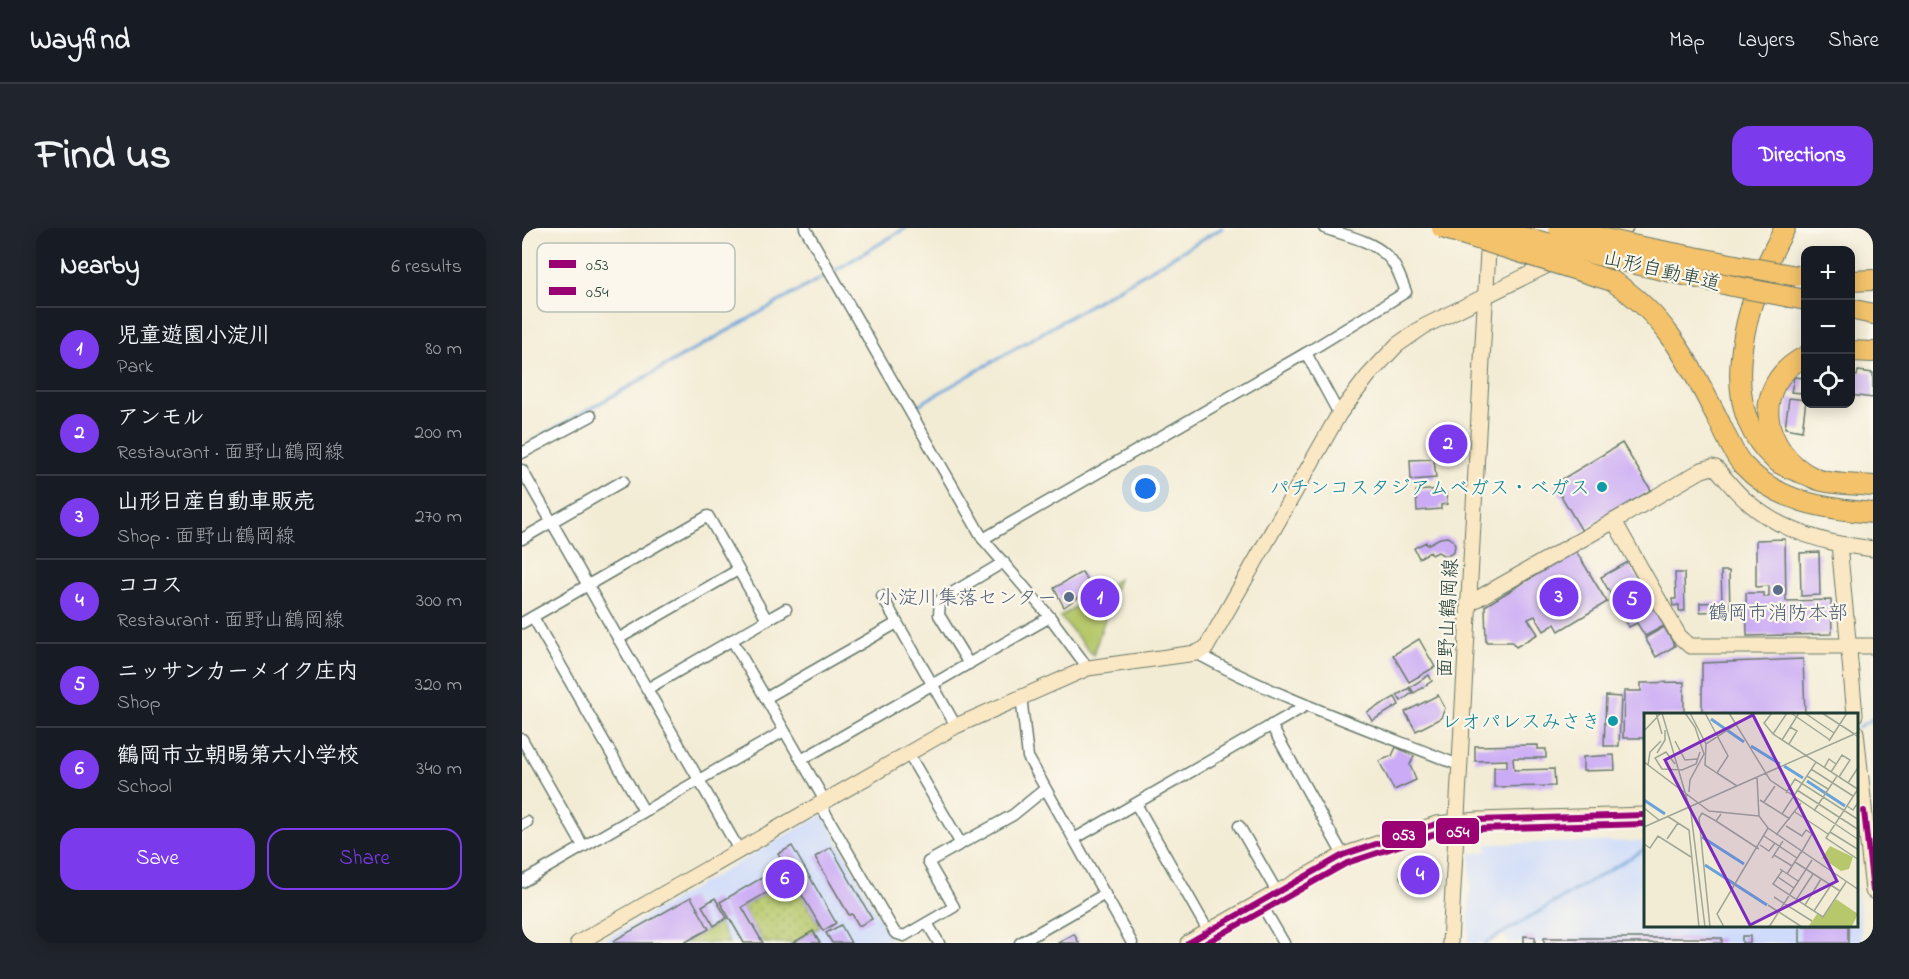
<!DOCTYPE html>
<html lang="en">
<head>
<meta charset="utf-8">
<style>
  body { margin:0; font-family:"Indie Flower","Klee One",sans-serif; background:#20242c; color:#f1f3f6 }
  .controls { position:absolute; right:18px; top:18px; display:grid; overflow:hidden; border-radius:12px; box-shadow:0 3px 15px #0003 }
  .controls button { width:54px; height:54px; display:grid; place-items:center; padding:0; border:0; border-bottom:2px solid #363941; background:#171b24; color:#f1f3f6; font:30px sans-serif }
  .you { position:absolute; left:624px; top:261px; width:21px; height:21px; margin:-15px; border:4px solid #fff; border-radius:50%; background:#1a73e8; box-shadow:0 0 0 9px #1a73e833 }
  .badge { display:grid; place-items:center; width:39px; height:39px; border-radius:50%; background:#7c3aed; color:#fff; font-size:20px; font-weight:700 }
  .pin { position:absolute; translate:-50% -50%; border:3px solid #fff; box-shadow:0 2px 6px #0006 }
  .list { margin:0; padding:0; list-style:none }
  h2 { display:flex; justify-content:space-between; align-items:center; height:78px; margin:0; padding:0 24px; font-size:26px }
  h2 small { font-size:20px; font-weight:400; color:#9ea1a6 }
  .list li { display:grid; grid-template-columns:39px 1fr auto; gap:18px; align-items:center; box-sizing:border-box; height:84px; padding:0 24px; border-top:2px solid #363941 }
  .list b { display:block; font-size:22px; white-space:nowrap }
  .list p { margin:0; font-size:20px; white-space:nowrap; color:#9ea1a6 }
  .list em { font-size:20px; font-style:normal; color:#9ea1a6 }
  .actions { display:flex; gap:12px; padding:18px 24px }
  .actions a { flex:1; padding:14px 0; border:2px solid #7c3aed; border-radius:18px; text-align:center; font-size:21px; color:#7c3aed }
  .actions .main { background:#7c3aed; color:#fff }
  .icon { flex:none; width:33px; height:33px; fill:none; stroke:currentColor; stroke-width:2; stroke-linecap:round; stroke-linejoin:round }
  .map { position:relative; flex:none; width:1351px; height:715px; overflow:hidden; border-radius:18px }
  header { display:flex; align-items:center; gap:36px; box-sizing:border-box; height:84px; padding:0 30px; background:#171b24; border-bottom:2px solid #363941 }
  header strong { font-size:28px }
  nav { display:flex; gap:33px; margin-inline-start:auto; font-size:21px }
  .intro { display:flex; align-items:center; justify-content:space-between; box-sizing:border-box; height:144px; padding:0 36px }
  h1 { margin:0; font-size:42px }
  .button { padding:15px 27px; border-radius:18px; background:#7c3aed; color:#fff; font-size:21px; font-weight:700 }
  main { display:flex; gap:36px; padding:0 36px }
  aside { flex:1; background:#171b24; border-radius:18px; box-shadow:0 3px 15px #0003 }
  .map>svg:first-child { display:block }
  .built { fill:#cedbfa }
  .grass { fill:url(#grass-dots); stroke:#6a8250; stroke-width:1.5 }
  .green { fill:#b6c86b; stroke:#6a8250; stroke-width:1.5 }
  .lines { fill:none; stroke-linecap:round; stroke-linejoin:round }
  .stream { stroke:#69a3d9; stroke-width:3 }
  .building { fill:#cbabf5 }
  .street-casing { stroke:#697a6c; stroke-width:13 }
  .secondary-casing { stroke:#697a6c; stroke-width:17 }
  .highway-casing { stroke:#697a6c; stroke-width:22 }
  .street { stroke:#fff; stroke-width:10 }
  .secondary { stroke:#fae7c3; stroke-width:15 }
  .highway { stroke:#f3c26a; stroke-width:20 }
  .highway-bridge-casing { stroke:#697a6c; stroke-width:22; stroke-linecap:butt }
  .highway-bridge { stroke:#f3c26a; stroke-width:20 }
  .bus-1-casing { stroke:#fbf7ec; stroke-width:10 }
  .bus-2-casing { stroke:#fbf7ec; stroke-width:10 }
  .bus-1 { stroke:#9a0273; stroke-width:6 }
  .bus-2 { stroke:#9a0273; stroke-width:6 }
  .culture-dot { fill:#0f9aa8; stroke:#fbf7ec; stroke-width:2 }
  .service-dot { fill:#5c6f8a; stroke:#fbf7ec; stroke-width:2 }
  .labels { text-anchor:middle; stroke-width:4.5; stroke-linejoin:round; paint-order:stroke }
  .street-label { font-size:20px; fill:#1f3d34; stroke:#fbf7ec }
  .culture-label { font-size:20px; fill:#0d838f; stroke:#fbf7ec; text-anchor:end }
  .service-label { font-size:20px; fill:#4e5e75; stroke:#fbf7ec; text-anchor:end }
  .inset-river { fill:none; stroke:#69a3d9; stroke-width:3 }
  .inset-road { fill:none; stroke:#9ea695; stroke-width:1.5 }
  .view { fill:#7b2cbf; fill-opacity:0.15; stroke:#7b2cbf; stroke-width:3 }
  .inset-edge { fill:none; stroke:#1f3d34; stroke-width:3 }
  .key { fill:#fbf7ec; stroke:#b9bfb5; stroke-width:1.5 }
  .key-label { font-size:16px; fill:#1f3d34 }
  .line-badge { stroke:#fbf7ec; stroke-width:2 }
  .badge-label { font-size:16px; text-anchor:middle; font-weight:bold; fill:#fff }
</style>
</head>
<body>
<header>
<strong>Wayfind</strong>
<nav><a>Map</a><a>Layers</a><a>Share</a></nav>
</header>
<div class="intro"><h1>Find us</h1><a class="button">Directions</a></div>
<main>
<aside>
<h2>Nearby<small>6 results</small></h2>
<ul class="list">
<li><span class="badge">1</span><div><b>児童遊園小淀川</b><p>Park</p></div><em>80 m</em></li>
<li><span class="badge">2</span><div><b>アンモル</b><p>Restaurant · 面野山鶴岡線</p></div><em>200 m</em></li>
<li><span class="badge">3</span><div><b>山形日産自動車販売</b><p>Shop · 面野山鶴岡線</p></div><em>270 m</em></li>
<li><span class="badge">4</span><div><b>ココス</b><p>Restaurant · 面野山鶴岡線</p></div><em>300 m</em></li>
<li><span class="badge">5</span><div><b>ニッサンカーメイク庄内</b><p>Shop</p></div><em>320 m</em></li>
<li><span class="badge">6</span><div><b>鶴岡市立朝暘第六小学校</b><p>School</p></div><em>340 m</em></li>
</ul>
<div class="actions"><a class="main">Save</a><a>Share</a></div>
</aside>
<div class="map">
<svg width="1351" height="715" viewBox="0 0 1351 715">
  <defs>
    <pattern id="grass-dots" width="8" height="8" patternUnits="userSpaceOnUse" patternTransform="scale(1.5)"><rect width="8" height="8" fill="#b6c86b"/><path d="M2 2h.1M6 6h.1" fill="none" stroke="#93a459" stroke-width="1.8" stroke-linecap="round"/></pattern>
  </defs>
  <rect width="100%" height="100%" fill="#fbf7ec"/>
  <filter id="ink" filterUnits="userSpaceOnUse"><feTurbulence type="fractalNoise" baseFrequency=".0167" numOctaves="2"/><feDisplacementMap in="SourceGraphic" scale="12" xChannelSelector="R" yChannelSelector="G"/><feConvolveMatrix kernelMatrix="1 2 1 2 8 2 1 2 1" color-interpolation-filters="sRGB"/></filter>
  <filter id="wash" filterUnits="userSpaceOnUse"><feTurbulence type="fractalNoise" baseFrequency=".008" numOctaves="4" result="noise"/><feDisplacementMap in="SourceGraphic" scale="24" xChannelSelector="R" yChannelSelector="G"/><feGaussianBlur stdDeviation="1.35" result="paint"/><feColorMatrix in="noise" values="0 0 0 0 0 0 0 0 0 0 0 0 0 0 0 0 0 1.4 0 .05"/><feComposite in="paint" operator="in"/></filter>
  <g filter="url(#wash)">
    <rect width="100%" height="100%" fill="#f3ecd5"/>
    <g class="built">
      <path d="M301,586L371,715H77Z"/>
      <path d="M1123,613V698H1334L1335,653L1340,715H986L981,707L966,715H946L949,626L965,623V616Z"/>
    </g>
    <path class="grass" d="M270,650L298,699L271,715H241L220,679Z"/>
    <g class="green">
      <path d="M596,351L571,427L538,389Z"/>
      <path d="M197,696L207,715H162Z"/>
    </g>
    <g class="lines">
      <g class="stream">
        <path d="M312,43L384,0"/>
        <path d="M393,179L700,0"/>
        <path d="M9,214L306,46"/>
        <path d="M1336,499L1351,491"/>
        <path d="M964,715L1123,621"/>
      </g>
    </g>
    <g id="blocks">
      <g class="building">
        <path d="M1336,143L1351,145V170L1328,167V147L1335,148Z"/>
        <path d="M1272,149L1282,150L1280,165L1269,164Z"/>
        <path d="M1267,170L1284,172L1280,203L1263,200Z"/>
        <path d="M921,205L938,218L931,227L914,214Z"/>
        <path d="M1100,215L1129,262L1060,303L1032,256Z"/>
        <path d="M912,231L914,250L889,252L888,232Z"/>
        <path d="M918,261L919,266L924,265L925,276L919,277V281L895,283L894,263Z"/>
        <path d="M925,309L931,312L933,317L932,324L927,327H921L916,324L910,327L908,324L897,330L892,320L904,314L905,317L918,310Z"/>
        <path d="M1263,311L1264,373L1309,372L1310,406L1225,408L1224,365H1242V369H1247V358L1234,359V312Z"/>
        <path d="M1054,323L1085,374L1037,403L1033,396L1022,403L1013,388L1006,391L1016,406L994,419L990,414H964L963,378Z"/>
        <path d="M1297,324L1298,367L1279,368L1278,325Z"/>
        <path d="M1106,334L1142,398L1123,408L1115,395L1107,399L1079,349Z"/>
        <path d="M1199,343H1207L1208,383L1178,384V375L1200,374Z"/>
        <path d="M560,344L570,360L542,379L532,360Z"/>
        <path d="M1153,345H1162L1163,383H1157V377L1151,378L1150,371H1154Z"/>
        <path d="M580,358L591,360L585,377L575,373Z"/>
        <path d="M1142,399L1153,418L1134,429L1123,410Z"/>
        <path d="M897,411L913,439L887,454L871,427Z"/>
        <path d="M1281,431L1283,487H1180V435Z"/>
        <path d="M907,447L910,453L892,465L888,459Z"/>
        <path d="M1162,454V487H1123V510H1101L1102,463H1119V455Z"/>
        <path d="M887,460L890,465L879,473L875,467Z"/>
        <path d="M916,467L923,480L919,490L894,503L883,484Z"/>
        <path d="M1084,468L1099,469L1097,518H1082Z"/>
        <path d="M873,469L877,477L850,493L845,484Z"/>
        <path d="M1016,517V521H1024V530H991L992,542L1032,541L1033,558L972,559V539H985V532L953,533V518Z"/>
        <path d="M874,519L892,528L888,537L894,552L872,562L857,533L870,528Z"/>
        <path d="M1092,527L1093,542L1061,543V529Z"/>
        <path d="M270,618L314,695L301,703L270,650L220,679L241,715H222L198,674L262,637L256,626Z"/>
        <path d="M309,619L350,691L337,698L330,686L327,687L293,629Z"/>
        <path d="M907,630L917,647L909,652L911,655L895,665L894,663L891,664L886,657L884,659L878,649L879,646Z"/>
        <path d="M169,669L187,701L162,715H92L91,713Z"/>
        <path d="M193,670L205,690L192,698L180,678Z"/>
        <path d="M319,697L329,715H310L304,705Z"/>
        <rect x="1278" y="698" width="48" height="17"/>
        <path d="M291,703L298,715H271Z"/>
        <path d="M552,706L557,715H536Z"/>
        <path d="M1002,708L1013,709V715H1002Z"/>
        <rect x="1220" y="708" width="8" height="7"/>
        <rect x="1022" y="710" width="178" height="5"/>
      </g>
    </g>
  </g>
  <g filter="url(#ink)">
    <use href="#blocks" fill-opacity="0" stroke="#697a6c" stroke-width="1.5"/>
    <g class="lines">
      <g class="street-casing">
        <g id="street">
          <path d="M283,0L461,311L528,389L566,440"/>
          <path d="M802,0C821,7 849,12 864,27C874,36 879,51 884,64L784,125L817,186"/>
          <path d="M0,225L69,188"/>
          <path d="M0,242L217,622"/>
          <path d="M0,311L101,253"/>
          <path d="M461,311L784,125"/>
          <path d="M360,368L434,498"/>
          <path d="M11,389L122,583"/>
          <path d="M0,395L186,288L245,392"/>
          <path d="M96,411L216,342"/>
          <path d="M210,412L303,573"/>
          <path d="M674,425C758,471 850,502 939,538"/>
          <path d="M447,436L417,387L418,372L482,334"/>
          <path d="M125,461L264,381"/>
          <path d="M499,468L506,529L610,715"/>
          <path d="M244,470L375,395"/>
          <path d="M749,497L821,627"/>
          <path d="M0,511L61,618"/>
          <path d="M386,525L439,616"/>
          <path d="M279,532L528,389"/>
          <path d="M298,576L373,705L382,708L432,679L406,634L491,587L523,561"/>
          <path d="M614,576L693,715"/>
          <path d="M0,597L5,594"/>
          <path d="M717,598L755,664"/>
          <path d="M552,611L785,477"/>
          <path d="M0,654L262,503"/>
          <path d="M738,674L762,715"/>
          <path d="M405,695L417,715"/>
          <path d="M498,715L583,666"/>
        </g>
      </g>
      <g class="secondary-casing">
        <g id="secondary">
          <path d="M1079,12L1103,0"/>
          <path d="M1317,316C1285,309 1252,297 1227,275C1214,265 1205,252 1194,240L1190,239L1180,242L1092,293L1157,408L1168,418H1351"/>
          <path d="M946,376L1092,293"/>
          <path d="M1333,487L1317,316L1351,321"/>
          <path d="M1334,504L1351,663"/>
          <path d="M56,715L434,498L566,440L674,425L684,420L817,186L846,148L875,117L901,99L1036,32"/>
          <path d="M666,715L821,627L914,596L956,592L1123,587"/>
          <path d="M928,715L967,5"/>
        </g>
      </g>
      <g class="highway-casing">
        <g id="highway">
          <path d="M1263,0C1228,63 1188,173 1252,231C1262,240 1278,244 1290,249"/>
          <path d="M1110,17L1219,38"/>
          <path d="M1105,34L1211,58"/>
          <path d="M1090,53C1144,87 1167,135 1195,189C1202,203 1211,226 1221,237C1255,274 1304,281 1351,285"/>
          <path d="M1328,53L1351,52"/>
          <path d="M1268,69L1284,72"/>
          <path d="M1328,81L1351,86"/>
          <path d="M1328,123L1351,124"/>
          <path d="M1284,128C1226,157 1240,225 1292,250C1306,257 1335,256 1351,258"/>
        </g>
      </g>
      <use href="#street" class="street"/>
      <use href="#secondary" class="secondary"/>
      <use href="#highway" class="highway"/>
      <g class="highway-bridge-casing">
        <g id="highway-bridge">
          <path d="M920,0L1090,53"/>
          <path d="M962,0L1105,34"/>
          <path d="M1037,0L1110,17"/>
          <path d="M1219,38L1275,48"/>
          <path d="M1211,58L1268,69"/>
        </g>
      </g>
      <use href="#highway-bridge" class="highway-bridge"/>
      <g class="bus-1-casing">
        <g id="bus-1">
          <path d="M1342,583L1351,663"/>
          <path d="M666,715L821,627L914,596L956,592L1123,587"/>
        </g>
      </g>
      <g class="bus-2-casing">
        <path id="bus-2" d="M684,715L825,635L916,605L957,601L1123,596"/>
      </g>
      <use href="#bus-1" class="bus-1"/>
      <use href="#bus-2" class="bus-2"/>
    </g>
  </g>
  <g class="culture-dot">
    <circle cx="1080" cy="259" r="6"/>
    <circle cx="1091" cy="493" r="6"/>
  </g>
  <g class="service-dot">
    <circle cx="1256" cy="362" r="6"/>
    <circle cx="547" cy="369" r="6"/>
  </g>
  <g class="labels">
    <g class="street-label">
      <text transform="translate(1140 42) rotate(13)" y="7">山形自動車道</text>
      <text transform="translate(925 390) rotate(-87)" y="7">面野山鶴岡線</text>
    </g>
    <g class="culture-label">
      <text x="1068" y="266">パチンコスタジアムベガス・ベガス</text>
      <text x="1079" y="500">レオパレスみさき</text>
    </g>
    <g class="service-label">
      <text x="535" y="376">小淀川集落センター</text>
      <text x="1256" y="391" text-anchor="middle">鶴岡市消防本部</text>
    </g>
  </g>
  <g transform="translate(1122 485)">
    <rect width="214" height="214" fill="#f3ecd5"/>
    <path d="M186,133L209,144L205,156L197,158L178,145ZM192,186L214,201L208,213L164,214L173,201L179,204Z" fill="#b6c86b"/>
    <path class="inset-river" d="M67,6L100,29M107,33L136,51M140,53L159,65M163,68L201,93M0,87L21,101M58,124L100,151M61,152L123,192"/>
    <path class="inset-road" d="M12,0L18,21M18,0L47,100L61,214M41,0L51,14L60,41L46,67L45,79M46,0L62,31L110,0M61,0L84,43L73,60L61,52L62,31M85,0L126,67L215,127M128,0L120,10L129,21L215,77M147,0L186,27M161,0L190,20M178,0L215,24M0,18L17,0M129,21L143,0M138,27L155,0M31,28L41,47L53,46M185,28L203,0M145,31L153,18L146,14M13,40L21,27V17M0,49L65,98L115,103M31,51L22,39L11,45L18,56L38,57L52,51L56,39M4,52L6,39L17,28M180,55L185,46L192,51M167,56L209,83M187,59L198,42L206,47L195,64M73,60L93,73M163,63L184,76M113,64L115,103L124,115L215,177M204,70L215,53M214,76L182,125L215,147M153,77L215,117M142,80L151,66L215,107M116,87L146,106M120,89L131,73M203,93L209,97L215,88M0,95L15,107M170,98L193,63M151,99L184,121M138,101L172,49M23,103L45,117L55,214M72,108L115,136M142,113L158,123L162,117L168,121L157,140M0,114L215,19M186,119L215,137M132,122L157,90M120,123L153,145M23,126L34,110M0,131L6,135L14,123L47,144M116,132L125,138L131,130M130,142L148,153M128,145L139,128M151,149L196,178M136,156L154,168M138,158L129,171L179,204L202,169M143,161L157,139M134,164L150,175M130,184L168,208M152,187L169,161M124,192L158,214M161,192L177,166M170,198L187,172M66,214L55,105L58,100L72,108L77,101M80,214L73,201L124,115M125,214L168,147"/>
    <path class="view" d="M109,2L193,168L106,212L21,47Z"/>
    <rect width="214" height="214" class="inset-edge"/>
  </g>
  <rect x="15" y="15" width="198" height="69" rx="9" class="key"/>
  <rect x="27" y="32" width="27" height="8" fill="#9a0273"/>
  <rect x="27" y="59" width="27" height="8" fill="#9a0273"/>
  <g class="key-label">
    <text x="64" y="42">053</text>
    <text x="64" y="69">054</text>
  </g>
  <g class="line-badge">
    <rect x="913" y="589" width="45" height="28" rx="6" fill="#9a0273"/>
    <rect x="859" y="592" width="46" height="29" rx="6" fill="#9a0273"/>
  </g>
  <g class="badge-label">
    <text x="936" y="609">054</text>
    <text x="882" y="612">053</text>
  </g>
</svg>
<div class="controls">
<button>+</button>
<button>−</button>
<button><svg class="icon" aria-label="locate" viewBox="0 0 24 24"><circle cx="12" cy="12" r="6"/><path d="M12 2v4M12 18v4M2 12h4M18 12h4"/></svg></button>
</div>
<div class="you"></div>
<div class="pin badge" style="left:578px;top:370px">1</div>
<div class="pin badge" style="left:926px;top:216px">2</div>
<div class="pin badge" style="left:1037px;top:369px">3</div>
<div class="pin badge" style="left:898px;top:647px">4</div>
<div class="pin badge" style="left:1110px;top:372px">5</div>
<div class="pin badge" style="left:263px;top:651px">6</div>
</div>
</main>
</body>
</html>
